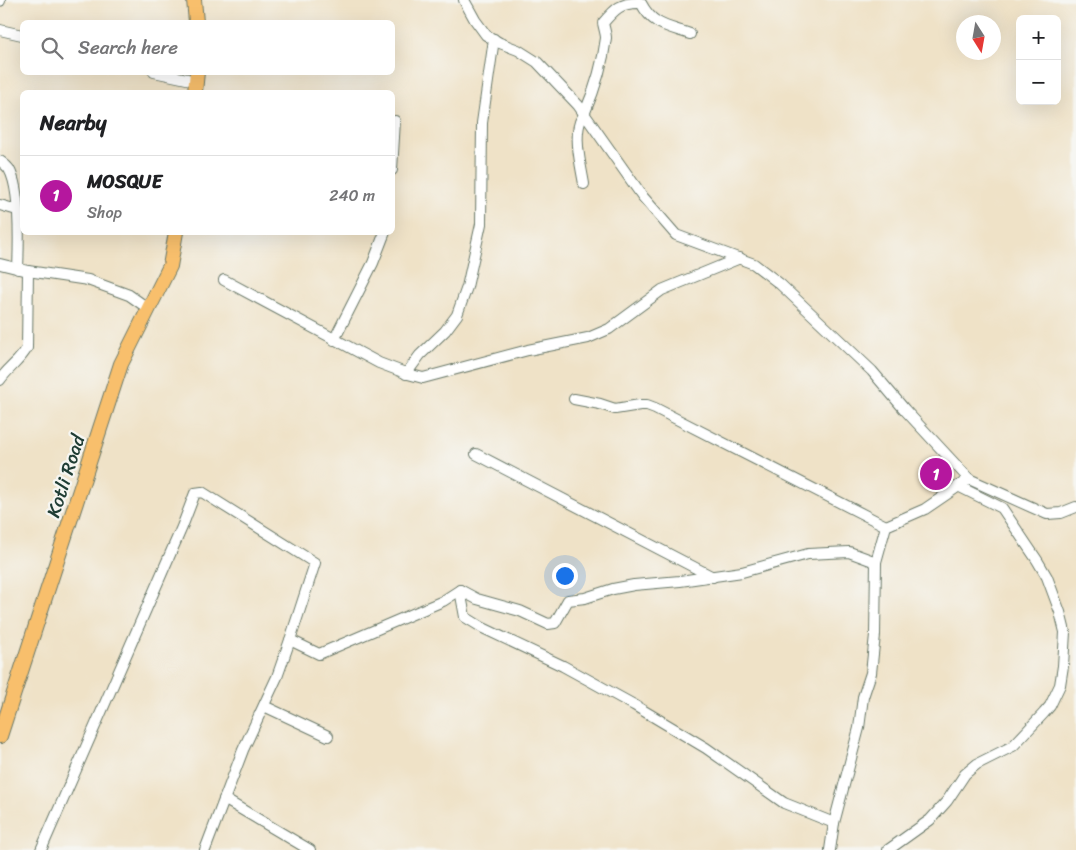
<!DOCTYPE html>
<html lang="en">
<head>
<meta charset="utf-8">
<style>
  body { margin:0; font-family:Sriracha,sans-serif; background:#f6f6f6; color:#202124 }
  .controls { position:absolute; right:15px; top:15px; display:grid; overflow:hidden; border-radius:8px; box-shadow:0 5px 20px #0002 }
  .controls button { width:45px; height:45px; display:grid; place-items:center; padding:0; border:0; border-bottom:1px solid #e0e0e0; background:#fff; color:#202124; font:25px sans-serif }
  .compass { position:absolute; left:956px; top:15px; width:45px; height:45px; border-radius:50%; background:#fff; box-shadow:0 5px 20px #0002; rotate:169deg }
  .you { position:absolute; left:564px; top:575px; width:18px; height:18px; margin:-12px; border:4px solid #fff; border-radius:50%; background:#1a73e8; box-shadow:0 0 0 8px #1a73e833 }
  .badge { display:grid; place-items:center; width:32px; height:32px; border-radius:50%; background:#b5179e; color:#fff; font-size:16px; font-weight:700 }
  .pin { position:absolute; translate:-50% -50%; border:2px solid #fff; box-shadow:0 1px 5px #0006 }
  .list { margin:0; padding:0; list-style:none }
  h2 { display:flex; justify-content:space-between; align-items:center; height:65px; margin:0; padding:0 20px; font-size:21px }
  h2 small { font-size:16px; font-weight:400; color:#757577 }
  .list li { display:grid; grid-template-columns:32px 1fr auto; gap:15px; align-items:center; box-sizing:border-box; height:80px; padding:0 20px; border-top:1px solid #e0e0e0 }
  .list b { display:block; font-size:19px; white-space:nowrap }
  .list p { margin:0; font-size:16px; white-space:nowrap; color:#757577 }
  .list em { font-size:16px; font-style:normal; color:#757577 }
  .icon { flex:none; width:28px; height:28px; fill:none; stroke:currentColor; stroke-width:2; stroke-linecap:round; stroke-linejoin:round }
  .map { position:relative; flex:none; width:1076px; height:850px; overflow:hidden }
  .search { position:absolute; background:#fff; box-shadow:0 5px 20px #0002; left:20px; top:20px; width:375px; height:55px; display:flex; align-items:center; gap:12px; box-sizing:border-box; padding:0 18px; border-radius:8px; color:#757577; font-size:19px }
  .panel { position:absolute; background:#fff; box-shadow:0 5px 20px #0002; left:20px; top:90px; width:375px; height:145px; border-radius:8px }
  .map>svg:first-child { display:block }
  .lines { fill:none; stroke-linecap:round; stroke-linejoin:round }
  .minor-casing { stroke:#687767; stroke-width:12 }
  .major-casing { stroke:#687767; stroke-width:16 }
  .minor { stroke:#fff; stroke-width:10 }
  .major { stroke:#f8bf6c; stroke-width:14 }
  .labels { text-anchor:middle; stroke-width:4.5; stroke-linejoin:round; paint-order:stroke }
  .street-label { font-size:19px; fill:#1f3d34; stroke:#f6f6f2 }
</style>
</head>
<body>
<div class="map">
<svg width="1076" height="850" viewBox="0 0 1076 850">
  <rect width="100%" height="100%" fill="#f6f6f2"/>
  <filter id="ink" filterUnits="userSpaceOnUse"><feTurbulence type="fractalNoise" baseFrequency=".02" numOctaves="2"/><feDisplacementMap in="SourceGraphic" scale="10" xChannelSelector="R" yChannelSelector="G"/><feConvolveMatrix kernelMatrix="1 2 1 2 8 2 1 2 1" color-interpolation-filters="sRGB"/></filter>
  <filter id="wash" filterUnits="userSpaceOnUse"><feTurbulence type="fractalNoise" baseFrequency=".0096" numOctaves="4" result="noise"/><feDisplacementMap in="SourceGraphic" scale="20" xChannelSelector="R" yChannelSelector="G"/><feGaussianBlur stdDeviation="1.12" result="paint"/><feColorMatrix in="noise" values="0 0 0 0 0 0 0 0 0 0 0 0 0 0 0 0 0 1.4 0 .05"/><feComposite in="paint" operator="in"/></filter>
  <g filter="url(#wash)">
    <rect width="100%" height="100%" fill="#efe2c7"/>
  </g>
  <g filter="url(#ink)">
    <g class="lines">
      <g class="minor-casing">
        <g id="minor">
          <path d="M464,0L475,20L486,35L500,43L518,50L537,62L578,105L643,197L676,235L754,264L780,284L872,371L905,410L969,479"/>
          <path d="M0,1V0"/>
          <path d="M0,30L22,35"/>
          <path d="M154,72L196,81"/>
          <path d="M0,161C4,164 6,165 9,169C21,190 19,244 18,269"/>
          <path d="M392,170L395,121"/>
          <path d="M584,184C581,166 574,139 580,122C581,119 584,116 585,112C595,89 603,62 606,38C606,34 604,28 603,23C615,9 621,2 641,3C653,26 667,26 690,34"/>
          <path d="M0,205L17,210"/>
          <path d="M0,264L28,271L88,280L129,295L149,309"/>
          <path d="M224,280L379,363L408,374L423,378L528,350L588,338L609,329L662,290L740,258"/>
          <path d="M334,340L373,263L385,232"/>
          <path d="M406,374L420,355L445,331L457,315L467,287L481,224L482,123L494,39"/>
          <path d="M0,380C8,368 20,361 27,348L28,271"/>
          <path d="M574,399L600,404L615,409L640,405H647L655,408L886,526"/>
          <path d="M476,454L713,577"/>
          <path d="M460,590L465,617L483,628L563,666L634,705L706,748L784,803L834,823"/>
          <path d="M264,706L328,736"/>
          <path d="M224,799L310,850"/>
          <path d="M41,850L182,527L195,493L202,492L315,563L290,640L319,654L443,601L460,590L477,599L520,611L548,624L555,623L568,600L585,598L613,589L634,585L680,581L742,572L808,554L849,552L876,562L886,526L925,509L969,479L1047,514L1061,513L1076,507"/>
          <path d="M205,850L243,750L277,677L290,640"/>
          <path d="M830,850L834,823L859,728L863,697L871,673L875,635L876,562"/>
          <path d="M888,850L930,820L947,801L965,774L977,764L1013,746L1044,713L1050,706L1060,685L1063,666L1065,632L1060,612L1047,577L1037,560L1002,508L958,486"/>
        </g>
      </g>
      <g class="major-casing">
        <g id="major">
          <path d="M194,0L196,22"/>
          <path d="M195,92L197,72"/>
          <path d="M0,736L121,364L170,266L176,232"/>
        </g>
      </g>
      <use href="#minor" class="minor"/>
      <use href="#major" class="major"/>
    </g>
  </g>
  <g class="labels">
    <g class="street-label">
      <text transform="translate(65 476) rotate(-72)" y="7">Kotli Road</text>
    </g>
  </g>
</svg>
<div class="controls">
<button>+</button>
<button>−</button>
</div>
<svg class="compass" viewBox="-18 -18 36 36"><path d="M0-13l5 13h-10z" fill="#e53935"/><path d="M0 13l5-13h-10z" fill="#757577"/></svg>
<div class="you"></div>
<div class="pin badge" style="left:936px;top:474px">1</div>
<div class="search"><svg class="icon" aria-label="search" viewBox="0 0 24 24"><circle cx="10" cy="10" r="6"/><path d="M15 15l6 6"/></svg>Search here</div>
<section class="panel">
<h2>Nearby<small></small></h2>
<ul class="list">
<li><span class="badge">1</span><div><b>MOSQUE</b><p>Shop</p></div><em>240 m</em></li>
</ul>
</section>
</div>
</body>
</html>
